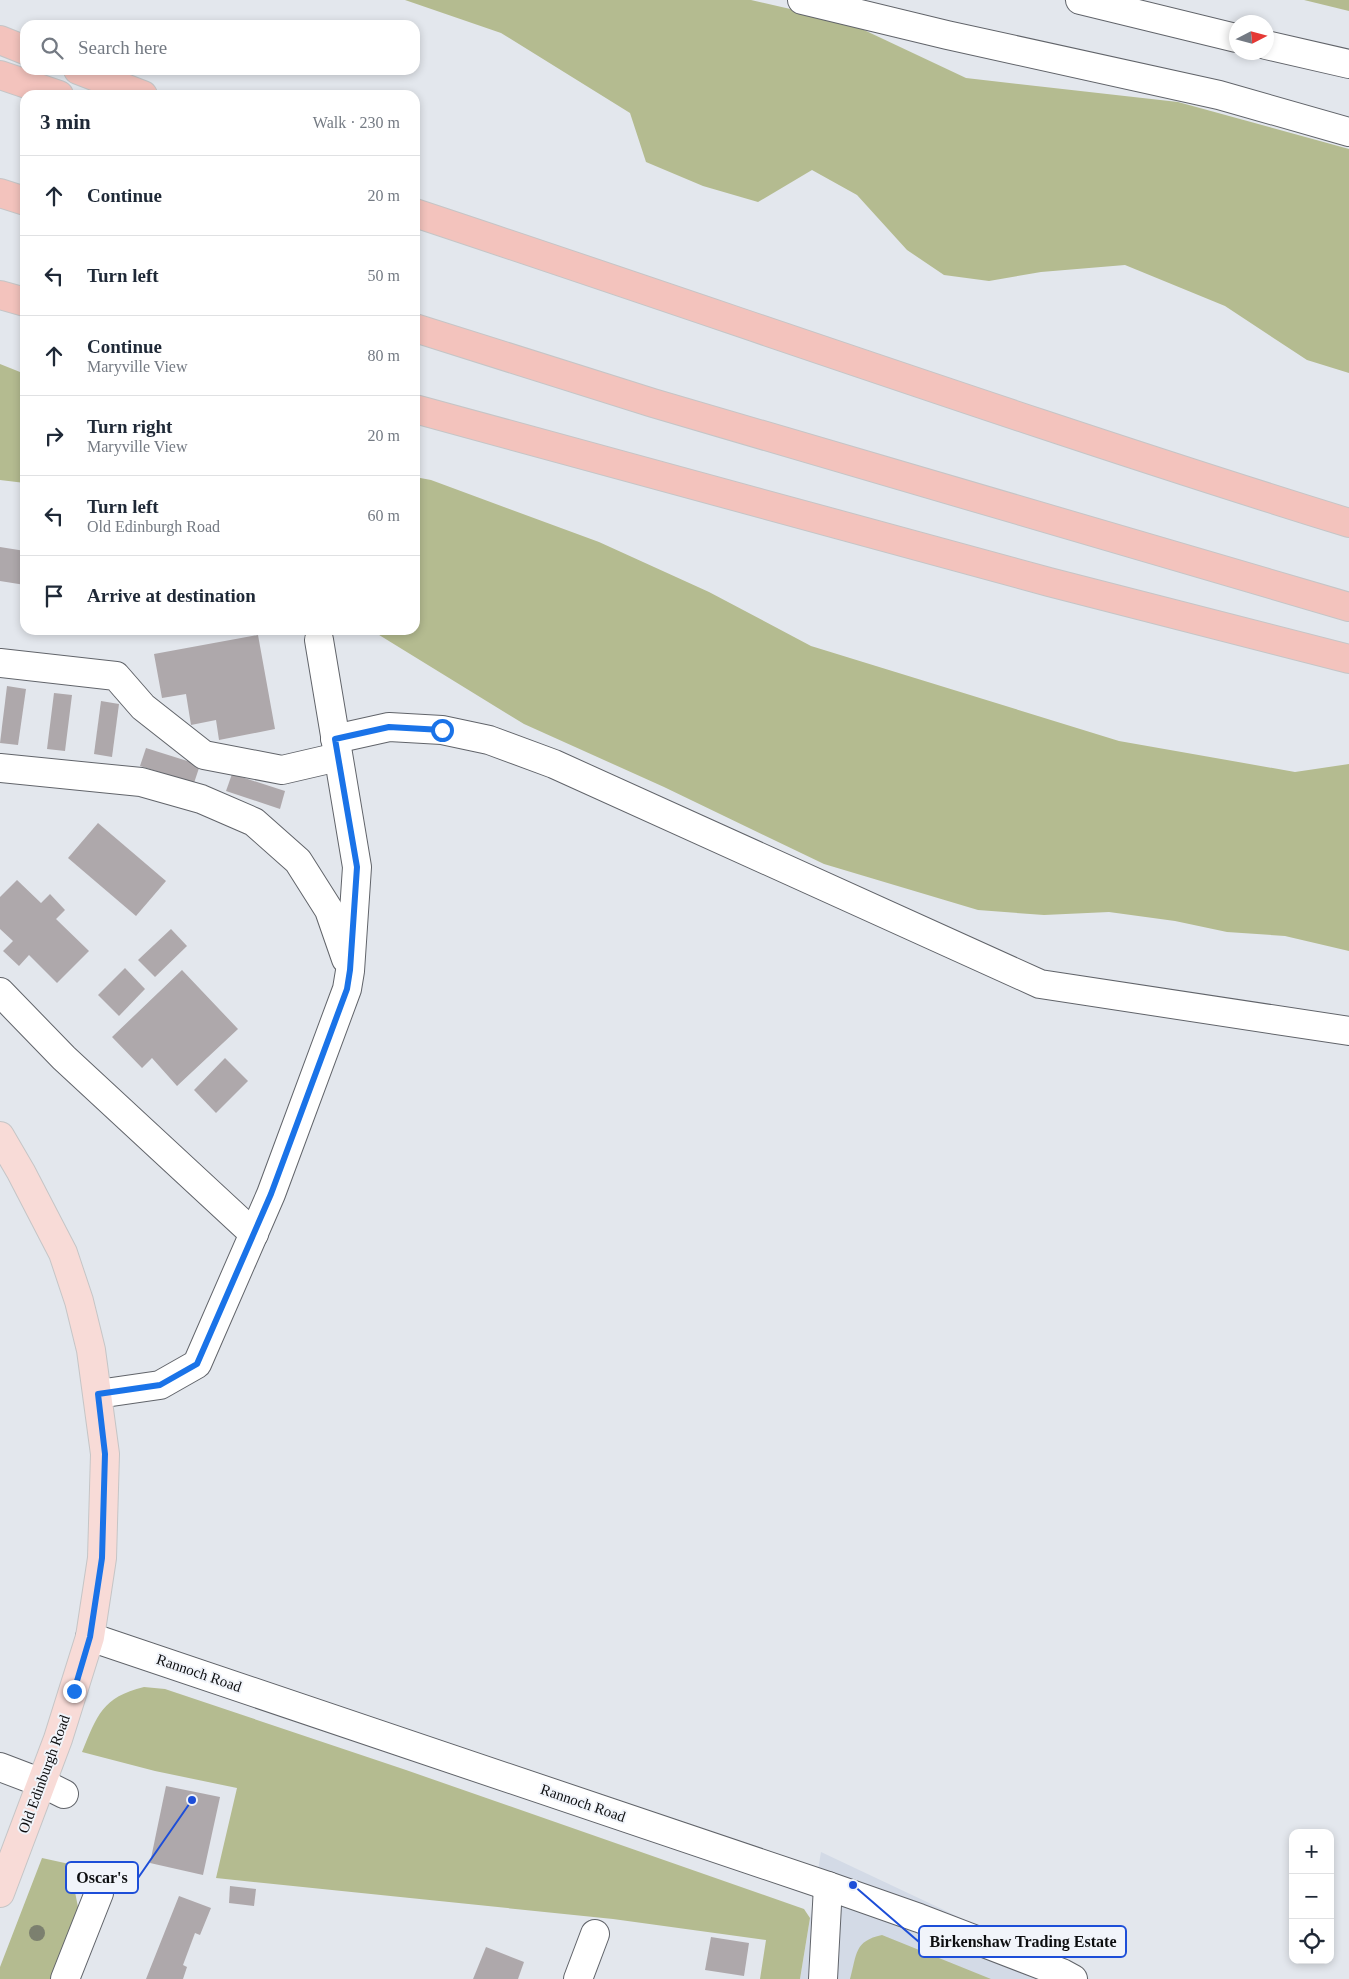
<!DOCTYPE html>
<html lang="en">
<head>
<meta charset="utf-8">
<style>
  body { margin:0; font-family:Georgia,serif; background:#f6f6f7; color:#1f2937 }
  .controls { position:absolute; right:15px; bottom:15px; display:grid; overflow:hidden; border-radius:10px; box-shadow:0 2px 8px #0003 }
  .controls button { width:45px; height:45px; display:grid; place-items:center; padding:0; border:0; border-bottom:1px solid #e0e1e3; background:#fff; color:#1f2937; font:25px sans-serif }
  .compass { position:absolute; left:1229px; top:15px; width:45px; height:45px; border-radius:50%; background:#fff; box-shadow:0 2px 8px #0003; rotate:84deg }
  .stop { position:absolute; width:15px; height:15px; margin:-11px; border:4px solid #1a73e8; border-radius:50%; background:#fff }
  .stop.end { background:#1a73e8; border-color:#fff; box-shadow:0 1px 5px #0008 }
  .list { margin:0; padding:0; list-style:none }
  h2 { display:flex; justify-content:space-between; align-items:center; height:65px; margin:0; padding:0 20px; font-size:21px }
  h2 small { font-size:16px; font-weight:400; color:#747a83 }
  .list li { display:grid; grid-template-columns:32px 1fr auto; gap:15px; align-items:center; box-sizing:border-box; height:80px; padding:0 20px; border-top:1px solid #e0e1e3 }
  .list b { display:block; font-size:19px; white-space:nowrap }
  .list p { margin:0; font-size:16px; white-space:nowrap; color:#747a83 }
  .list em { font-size:16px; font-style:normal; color:#747a83 }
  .icon { flex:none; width:28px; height:28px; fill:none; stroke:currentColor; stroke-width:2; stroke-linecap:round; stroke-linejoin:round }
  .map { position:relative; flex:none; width:1349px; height:1979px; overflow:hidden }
  .search { position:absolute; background:#fff; box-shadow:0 2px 8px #0003; left:20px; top:20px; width:400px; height:55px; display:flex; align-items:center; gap:12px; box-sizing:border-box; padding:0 18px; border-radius:15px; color:#747a83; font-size:19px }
  .panel { position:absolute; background:#fff; box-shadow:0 2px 8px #0003; left:20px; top:90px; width:400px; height:545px; border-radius:15px }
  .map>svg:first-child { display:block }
  .built { fill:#d3dae6 }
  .green { fill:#b4bb90 }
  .building { fill:#aea8ab }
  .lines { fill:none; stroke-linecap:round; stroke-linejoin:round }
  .minor-casing { stroke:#61646a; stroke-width:30 }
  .major-casing { stroke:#c5c5c6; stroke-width:30 }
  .highway-casing { stroke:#c5c5c6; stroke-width:30 }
  .minor { stroke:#fff; stroke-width:28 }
  .major { stroke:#f8dbd7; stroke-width:28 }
  .highway { stroke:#f3c3bd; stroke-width:28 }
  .tree { fill:#7c806f }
  .route { stroke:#1a73e8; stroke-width:6 }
  .labels { text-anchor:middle; stroke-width:4; stroke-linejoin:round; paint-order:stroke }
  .street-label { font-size:15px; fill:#0d0e10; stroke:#f1f4fa }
  .leader { fill:none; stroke:#1d4ed8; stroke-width:2 }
  .callout-dot { fill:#1d4ed8; stroke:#f1f4fa; stroke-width:2 }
  .callout { fill:#f1f4fa; stroke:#1d4ed8; stroke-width:2 }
  .callout-label { font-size:16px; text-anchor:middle; font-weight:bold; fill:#0d0e10 }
</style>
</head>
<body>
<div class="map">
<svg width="1349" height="1979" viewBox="0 0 1349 1979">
  <rect width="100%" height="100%" fill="#e3e7ed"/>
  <path class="built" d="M821,1852L1090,1979H800Z"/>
  <g class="green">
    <path d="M405,0H751L847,22L966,78L1178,102L1349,149V373L1307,360L1225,306L1125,265L1041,272L989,281L944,275L907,250L857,195L812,170L758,202L703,186L646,162L630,113L501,33Z"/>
    <path d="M1304,0H1349V11Z"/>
    <path d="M0,364L25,374V483L0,480Z"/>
    <path d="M415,477L431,480L599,542L709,592L811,646L1119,741L1295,772L1349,764V951L1285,936L1227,932L1175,921L1109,912L1044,915L978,910L824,864L664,787L524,724L371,630H415Z"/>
    <path d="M144,1687L165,1689L406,1770L804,1909L810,1918L800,1979H760L766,1940L613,1919L216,1878L237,1788L155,1771L82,1752C97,1716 102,1697 144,1687Z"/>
    <path d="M42,1858L83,1867L75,1892L78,1907L50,1979H0V1967Z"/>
    <path d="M882,1935L991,1979H850C857,1954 854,1941 882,1935Z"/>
  </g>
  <g class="building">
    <path d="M0,547L25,551V585L0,581Z"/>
    <path d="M258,635L275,729L219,740L216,720L191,725L186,694L162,698L154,654Z"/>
    <path d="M7,686L26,689L18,745L0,743Z"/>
    <path d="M54,693L72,695L65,751L47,749Z"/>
    <path d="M101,701L119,704L112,757L94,754Z"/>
    <path d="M146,748L200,765L194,783L140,766Z"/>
    <path d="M232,774L285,791L280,809L226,791Z"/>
    <path d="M98,823L166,881L136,916L68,858Z"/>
    <path d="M17,880L41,903L50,894L65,910L56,919L89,951L57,983L29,955L19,966L3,951L13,941L0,929V897Z"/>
    <path d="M171,929L187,946L155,977L138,960Z"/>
    <path d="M125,968L145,989L119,1016L98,995Z"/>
    <path d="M182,970L238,1029L177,1086L152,1058L142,1068L112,1037Z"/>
    <path d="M225,1058L248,1081L216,1113L194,1090Z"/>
    <path d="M166,1786L220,1797L203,1875L150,1863Z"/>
    <path d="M230,1886L256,1889L254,1906L229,1903Z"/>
    <path d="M179,1896L211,1908L200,1935L195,1933L183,1965L187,1967L183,1979H146Z"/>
    <path d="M711,1937L749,1943L744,1976L705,1970Z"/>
    <path d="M486,1947L524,1962L518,1979H473Z"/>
  </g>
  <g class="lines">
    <g class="minor-casing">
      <g id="minor">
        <path d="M802,0L947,35L1219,95L1349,132"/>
        <path d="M1080,0L1236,38"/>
        <path d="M1266,45L1349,64"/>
        <path d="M0,663L116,676L143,707L204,755L282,770L338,757"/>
        <path d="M335,739L389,727L442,730L489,740L554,764L1040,984L1349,1031"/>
        <path d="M0,768L141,782L201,799L254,822L298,861L329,910L346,959"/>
        <path d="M0,992L64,1058L254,1234"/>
        <path d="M98,1394L160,1385L197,1364L271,1194L347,989L350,971L357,867L319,640"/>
        <path d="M90,1637L828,1886L919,1918L1062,1973L1073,1979"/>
        <path d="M0,1767L42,1783L64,1794"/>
        <path d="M65,1979L99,1893"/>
        <path d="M578,1979L595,1934"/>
        <path d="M823,1979L828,1886"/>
      </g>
    </g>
    <g class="major-casing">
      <path id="major" d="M0,1136L21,1172L63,1253L79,1301L91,1350L105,1454L102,1558L90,1637L58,1739L0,1893"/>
    </g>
    <g class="highway-casing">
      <g id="highway">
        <path d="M0,40L25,50"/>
        <path d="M78,70L143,95"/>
        <path d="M0,75L59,95"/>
        <path d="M0,193L25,201"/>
        <path d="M415,213C726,316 1036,426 1349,523"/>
        <path d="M0,295L25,302"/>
        <path d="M415,328L653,403L1349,607"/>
        <path d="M415,409L1049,582L1349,659"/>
      </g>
    </g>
    <use href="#minor" class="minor"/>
    <use href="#major" class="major"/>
    <use href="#highway" class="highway"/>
  </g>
  <circle class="tree" cx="37" cy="1933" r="8"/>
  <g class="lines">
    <path class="route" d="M74,1691L90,1637L102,1558L105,1454L98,1394L160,1385L197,1364L271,1194L347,989L350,970L357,867L335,739L389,727L442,730"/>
  </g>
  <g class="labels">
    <g class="street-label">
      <text transform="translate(199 1673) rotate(19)" y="5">Rannoch Road</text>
      <text transform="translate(44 1774) rotate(-70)" y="5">Old Edinburgh Road</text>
      <text transform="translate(583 1803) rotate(19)" y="5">Rannoch Road</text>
    </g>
  </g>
  <path class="leader" d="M192 1800L138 1878M853 1885L919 1942"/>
  <g class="callout-dot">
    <circle cx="192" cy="1800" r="5"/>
    <circle cx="853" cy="1885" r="5"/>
  </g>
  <g class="callout">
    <rect x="66" y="1862" width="72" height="31" rx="5"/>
    <rect x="919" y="1926" width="207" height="31" rx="5"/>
  </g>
  <g class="callout-label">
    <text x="102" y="1883">Oscar's</text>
    <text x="1023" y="1947">Birkenshaw Trading Estate</text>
  </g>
</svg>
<div class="controls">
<button>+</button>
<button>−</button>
<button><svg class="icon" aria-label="locate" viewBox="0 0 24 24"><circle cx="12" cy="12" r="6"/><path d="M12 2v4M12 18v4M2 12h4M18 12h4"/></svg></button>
</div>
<svg class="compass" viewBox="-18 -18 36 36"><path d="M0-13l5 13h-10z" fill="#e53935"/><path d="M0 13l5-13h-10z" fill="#747a83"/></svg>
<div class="stop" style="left:442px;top:730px"></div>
<div class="stop end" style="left:74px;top:1691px"></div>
<div class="search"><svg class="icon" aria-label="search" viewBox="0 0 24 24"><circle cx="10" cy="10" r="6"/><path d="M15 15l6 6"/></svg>Search here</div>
<section class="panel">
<h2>3 min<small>Walk · 230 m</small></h2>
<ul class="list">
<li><svg class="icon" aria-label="ahead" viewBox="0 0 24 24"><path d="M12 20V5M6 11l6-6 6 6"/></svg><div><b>Continue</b></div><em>20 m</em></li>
<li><svg class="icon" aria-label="left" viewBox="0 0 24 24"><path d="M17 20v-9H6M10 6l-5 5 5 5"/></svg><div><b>Turn left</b></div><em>50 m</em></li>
<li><svg class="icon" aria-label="ahead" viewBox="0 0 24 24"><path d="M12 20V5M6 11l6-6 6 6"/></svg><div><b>Continue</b><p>Maryville View</p></div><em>80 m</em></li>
<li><svg class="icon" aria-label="right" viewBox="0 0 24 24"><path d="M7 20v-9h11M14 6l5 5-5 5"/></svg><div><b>Turn right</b><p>Maryville View</p></div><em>20 m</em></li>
<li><svg class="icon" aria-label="left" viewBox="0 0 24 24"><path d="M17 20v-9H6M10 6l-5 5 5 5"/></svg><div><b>Turn left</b><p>Old Edinburgh Road</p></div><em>60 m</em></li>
<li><svg class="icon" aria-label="arrive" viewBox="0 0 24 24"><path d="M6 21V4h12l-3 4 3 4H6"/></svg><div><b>Arrive at destination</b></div></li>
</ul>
</section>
</div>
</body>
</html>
